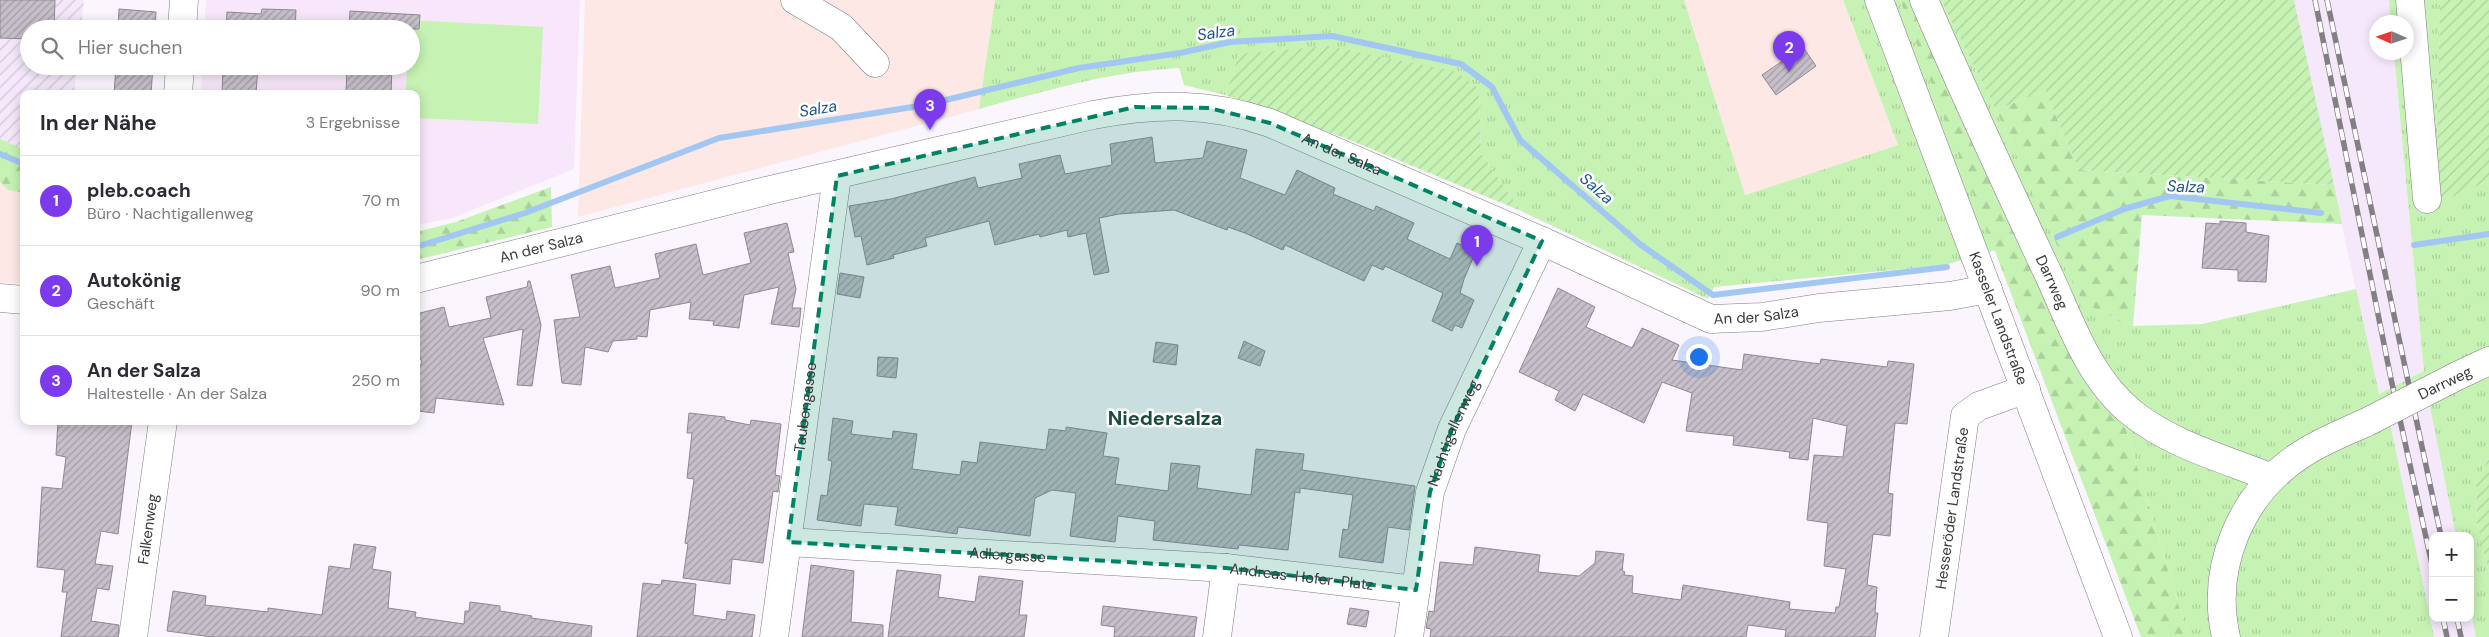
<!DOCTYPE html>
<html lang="de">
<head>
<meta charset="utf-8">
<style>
  body { margin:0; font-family:"DM Sans",sans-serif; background:#f7f7f7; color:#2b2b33 }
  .controls { position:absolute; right:15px; bottom:15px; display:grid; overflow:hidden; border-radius:10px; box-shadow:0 2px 12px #0003 }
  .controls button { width:45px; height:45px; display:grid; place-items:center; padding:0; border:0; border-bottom:1px solid #e1e1e2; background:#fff; color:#2b2b33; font:25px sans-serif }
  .compass { position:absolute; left:2369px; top:15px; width:45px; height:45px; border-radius:50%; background:#fff; box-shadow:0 2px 12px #0003; rotate:273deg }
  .you { position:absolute; left:1698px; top:356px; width:18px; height:18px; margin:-12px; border:4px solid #fff; border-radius:50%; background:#1a73e8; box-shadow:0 0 0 8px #1a73e833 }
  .badge { display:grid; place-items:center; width:32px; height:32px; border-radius:50%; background:#7c3aed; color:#fff; font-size:16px; font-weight:700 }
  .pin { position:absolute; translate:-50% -41px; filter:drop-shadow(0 1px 2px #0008) }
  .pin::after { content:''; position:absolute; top:26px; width:18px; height:15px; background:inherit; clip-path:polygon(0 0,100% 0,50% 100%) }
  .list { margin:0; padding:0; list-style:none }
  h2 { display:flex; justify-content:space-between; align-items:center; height:65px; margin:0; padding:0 20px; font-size:21px }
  h2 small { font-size:16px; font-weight:400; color:#7c7c81 }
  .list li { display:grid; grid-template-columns:32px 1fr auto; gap:15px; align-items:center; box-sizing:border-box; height:90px; padding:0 20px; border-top:1px solid #e1e1e2 }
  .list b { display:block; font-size:19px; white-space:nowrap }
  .list p { margin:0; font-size:16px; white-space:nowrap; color:#7c7c81 }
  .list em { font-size:16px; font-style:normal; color:#7c7c81 }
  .icon { flex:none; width:28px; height:28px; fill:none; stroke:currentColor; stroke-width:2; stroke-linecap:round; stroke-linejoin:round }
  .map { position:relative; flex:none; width:2489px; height:637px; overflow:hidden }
  .search { position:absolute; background:#fff; box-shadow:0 2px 12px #0003; left:20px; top:20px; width:400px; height:55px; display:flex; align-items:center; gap:12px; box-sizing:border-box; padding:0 18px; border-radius:28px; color:#7c7c81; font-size:19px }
  .panel { position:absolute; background:#fff; box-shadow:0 2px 12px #0003; left:20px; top:90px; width:400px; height:335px; border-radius:10px }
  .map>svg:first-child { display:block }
  .commercial { fill:#fde8e5 }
  .industrial { fill:url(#industrial-furrows) }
  .education { fill:#f8e7fa }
  .built { fill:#f4e8fa }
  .grass { fill:url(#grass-tufts) }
  .forest { fill:url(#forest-firs) }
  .garden { fill:url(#garden-furrows) }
  .pitch { fill:#c6f2b3 }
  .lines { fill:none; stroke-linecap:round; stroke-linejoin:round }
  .stream { stroke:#a2c7f3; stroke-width:6 }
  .building { fill:url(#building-hatch); stroke:#8f8892 }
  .minor-casing { stroke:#827b85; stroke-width:29 }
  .major-casing { stroke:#827b85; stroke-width:29 }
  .minor { stroke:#fff; stroke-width:28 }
  .major { stroke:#fff; stroke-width:28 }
  .rail-casing { stroke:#837f84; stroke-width:5.5 }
  .rail { stroke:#fff; stroke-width:4; stroke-dasharray:11; stroke-linecap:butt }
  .minor-bridge-casing { stroke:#827b85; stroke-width:29; stroke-linecap:butt }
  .minor-bridge { stroke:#fff; stroke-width:28 }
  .marked { fill:#008365; fill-opacity:0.2; stroke:#008365; stroke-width:4; stroke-dasharray:10 6; stroke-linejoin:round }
  .labels { text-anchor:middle; stroke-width:5; stroke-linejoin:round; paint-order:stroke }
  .street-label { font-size:15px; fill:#3b383c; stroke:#fff }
  .water-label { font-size:16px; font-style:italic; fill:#145595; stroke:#fff }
  .district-label { font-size:20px; font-weight:bold; fill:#194b3b; stroke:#fff }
</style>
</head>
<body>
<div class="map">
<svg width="2489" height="637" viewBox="0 0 2489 637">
  <defs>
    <pattern id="industrial-furrows" width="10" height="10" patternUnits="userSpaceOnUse" patternTransform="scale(1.25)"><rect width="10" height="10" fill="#f4e8fa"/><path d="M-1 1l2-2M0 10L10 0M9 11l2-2" fill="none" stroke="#d2c8d7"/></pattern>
    <pattern id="grass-tufts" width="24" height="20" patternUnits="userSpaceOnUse" patternTransform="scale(1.25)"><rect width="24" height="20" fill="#c6f2b3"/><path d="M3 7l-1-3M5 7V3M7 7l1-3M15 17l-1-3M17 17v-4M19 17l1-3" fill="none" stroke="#abd09b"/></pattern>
    <pattern id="forest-firs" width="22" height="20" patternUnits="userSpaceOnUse" patternTransform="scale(1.25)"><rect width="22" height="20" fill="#c6f2b3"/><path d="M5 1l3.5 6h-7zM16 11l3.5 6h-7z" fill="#abd09b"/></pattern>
    <pattern id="garden-furrows" width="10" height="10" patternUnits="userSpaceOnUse" patternTransform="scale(1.25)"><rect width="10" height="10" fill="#c6f2b3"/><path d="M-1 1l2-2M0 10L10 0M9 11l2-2" fill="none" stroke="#abd09b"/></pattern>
    <pattern id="building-hatch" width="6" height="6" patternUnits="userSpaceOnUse" patternTransform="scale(1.25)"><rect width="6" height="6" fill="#c7c0ca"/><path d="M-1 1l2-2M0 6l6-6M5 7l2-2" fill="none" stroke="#a39da5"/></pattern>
  </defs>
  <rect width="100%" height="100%" fill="#fbf5fe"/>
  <g class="commercial">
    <path d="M585,0H995L979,109L578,217Z"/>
    <path d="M1684,0H1843L1898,145L1744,195Z"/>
    <path d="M0,182L8,190L24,193V284L0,282Z"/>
  </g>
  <path class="industrial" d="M0,0H84L81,29H29V66H77L74,94H24V149L0,139Z"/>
  <path class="education" d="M206,0H580L574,169L452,218L416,225V94H201L202,66H411V29H204Z"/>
  <g class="built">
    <path d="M2294,0H2389L2391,22H2376V52L2394,53L2424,371L2378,394Z"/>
    <path d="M2431,406L2456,536H2433V618H2470V606L2476,637H2434L2409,519L2390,423Z"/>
  </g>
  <g class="grass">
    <path d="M995,0H1684L1745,195L1898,145L1843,0H1900L1996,250L1945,265L1714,287L1708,299L1521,211L1481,153L1479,89L1239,54L1225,95L1184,85L1179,68C1111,71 1045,91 979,109Z"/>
    <path d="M1915,0H1941L1996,110L2083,303L2133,326L2202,324L2356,289L2379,394L2424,371L2394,53L2406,52V22H2391L2389,0H2440L2437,202L2489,181V458L2476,483L2477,523L2489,573V637H2476L2470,606V536H2456L2430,406L2390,423L2434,637H2188L2125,426L2102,394Z"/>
  </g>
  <g class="forest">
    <path d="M1900,0H1915L2102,394L2125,426L2188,637H2141Z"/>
    <path d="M2045,90L2079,170L2334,185L2342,224L2142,215L2133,326L2083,303L1996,110Z"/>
    <path d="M0,139L24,149V193L8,190L0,182Z"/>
    <path d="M551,187L552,227L416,260V232L456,222Z"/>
  </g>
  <g class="garden">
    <path d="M1941,0H2294L2334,185L2079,170L2045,90L1996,110Z"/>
    <path d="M2440,0H2489V181L2436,203Z"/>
    <path d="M1328,46L1457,72L1479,89L1481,153L1521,211L1345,138L1225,95L1239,54Z"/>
    <path d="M2489,458V573L2477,523L2476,483Z"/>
  </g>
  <path class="pitch" d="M409,20L543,27L538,124L416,118V94H406L407,66H411Z"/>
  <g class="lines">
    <g class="stream">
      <path d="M0,154L24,164"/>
      <path d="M2057,237L2124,209L2170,196L2321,213"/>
      <path d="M2414,245L2489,234"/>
      <path d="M416,247L525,213L719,138L925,105L1079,68L1180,53L1230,42L1332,36L1461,64L1492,87L1520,140L1641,245L1713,295L1947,267"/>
    </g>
  </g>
  <g class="building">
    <path d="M0,0H55L54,29H29V39L0,38Z"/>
    <path d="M119,9L156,12L155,29H118Z"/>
    <path d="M262,9L296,10L295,29H226L227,12L261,14Z"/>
    <path d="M350,11L420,15L419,29H349Z"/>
    <path d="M1803,47L1816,66L1776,95L1762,75Z"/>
    <path d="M116,66H153L151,94H114Z"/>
    <path d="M223,66H258L256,94H222Z"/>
    <path d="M347,66H392L391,94H346Z"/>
    <path d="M1152,137L1155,163L1203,158L1207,141L1247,150L1240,178L1285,195L1297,170L1335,188L1333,194L1374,211L1376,206L1414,223L1407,239L1450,259L1457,243L1476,251L1464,279L1460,293L1474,300L1462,328L1455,325L1452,331L1432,321L1443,293L1385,266L1383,270L1372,265L1364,281L1285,245L1283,250L1245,233L1228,227L1227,230L1174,210L1119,214L1099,218L1109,272L1094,275L1086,233L1068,237L1067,230L1040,237L1039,234L995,245L989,221L925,238L927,246L893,255L894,258L867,265L861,236L855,237L849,206L891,199L975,177L978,188L1022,178L1019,164L1060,155L1065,174L1112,165L1110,144Z"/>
    <path d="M2220,221L2246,223V232L2269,236L2266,282L2238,281V270L2202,268L2206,223L2220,224Z"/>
    <path d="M787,223L794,252L788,253L796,289L792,308H801L799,327L771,324L779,287L744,295L739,328L713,325L714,321L689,319L691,302L650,310L647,337L637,336V339L613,341L608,352L585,347L581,385L562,383L554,320L580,317L571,275L610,266L615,288L660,278L655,254L696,244L703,275L751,263L744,233Z"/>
    <path d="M840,273L864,277L860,298L837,294Z"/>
    <path d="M528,281H530L541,325L532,386L517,385L523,329L483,338L504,405L436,398L434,413L418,411L420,391L416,392V366L422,364L416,341V314L444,307L449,327L491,318L486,297L527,287Z"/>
    <path d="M1558,288L1595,307L1586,327L1632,348L1642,328L1679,345L1672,360L1742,370L1744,354L1820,364L1821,359L1887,367L1888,361L1914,364L1907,424L1895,423L1888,493L1893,494L1890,536L1873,534L1867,585L1877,587L1875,613H1878L1875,637H1785L1786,630L1748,625L1746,637H1430L1431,629L1426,628L1429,611L1434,612L1440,562L1473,565L1475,547L1540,555L1538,572L1579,576L1595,563L1596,551L1624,554L1622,571L1625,572L1624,575L1633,576L1632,593L1681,600L1683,585L1790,602L1789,609L1835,613L1836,607H1839L1846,569L1824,566L1828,523L1807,520L1814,455L1843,457L1847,426L1813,418L1808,460L1789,458L1790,452L1733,445L1734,436L1686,431L1692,393L1662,382L1644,423L1583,394L1575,411L1555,400L1559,391L1519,372Z"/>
    <path d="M1244,341L1265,351L1260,366L1238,358Z"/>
    <path d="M1156,342L1178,345L1176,365L1153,362Z"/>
    <path d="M878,357L898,358L896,378L877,376Z"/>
    <path d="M689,413L725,417V420L750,425L751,420L781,424L775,475L780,476L778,492L773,491L763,563L732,559L730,584L683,578L688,544L685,543L694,479L687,478L692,433H687Z"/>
    <path d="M833,418L853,421L851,434L892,439L893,431L917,434L912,469L960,475L962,461L977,463L980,442L1046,450L1049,429L1066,431V427L1107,433L1103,456L1119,458L1115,484L1168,491L1171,463L1200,466L1197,488L1251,495L1256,449L1304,454L1302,470L1415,486L1409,530L1388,527L1383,563L1339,557L1343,529L1348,530L1353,495L1300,488V493L1295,492L1288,550L1239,545L1238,549L1153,540L1155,521L1118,516L1115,542L1070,536L1076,493L1052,490L1035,498L1030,536L958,527L957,534L895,525L898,507L864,504L861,526L817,520L821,495L827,496L832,461L828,460Z"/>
    <path d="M58,421H132L118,534L101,531L95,564L113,566L109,590L97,588L91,621L119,625L118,637H61L67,592H62L65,570L37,567L42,487L62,489L66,457L56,455Z"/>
    <path d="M354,544L376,547L372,569L391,572L388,608L416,612L415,617L464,624L465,611H469L470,602L500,606V611L532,616L531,618L592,626L591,637H212L167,631L173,591L206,596L205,605L268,612V608L322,615L329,566L350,569Z"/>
    <path d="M811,565L854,571L851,622L883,625V637H802Z"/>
    <path d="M897,570L941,575L938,597L975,602L979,576L1023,581L1019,615H1027L1024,637H888Z"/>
    <path d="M662,580L696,584L693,615L726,620L727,611L755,615L752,637H637L643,583L661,585Z"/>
    <path d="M1103,606L1197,617L1194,637H1114L1115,627L1101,625Z"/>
    <path d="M1350,608L1369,611L1366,627L1347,624Z"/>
  </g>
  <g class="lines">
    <g class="minor-casing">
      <g id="minor">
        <path d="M795,0L841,27L875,63"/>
        <path id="s1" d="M1924,0C1962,89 2003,177 2044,265C2069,316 2086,376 2132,413C2172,445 2225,459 2272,478"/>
        <path d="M2410,0L2427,199"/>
        <path d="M182,29L184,0"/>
        <path d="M178,94L180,66"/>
        <path id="s2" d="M416,279L770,190L1093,115C1156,103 1208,102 1270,123L1542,241L1711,319L1762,317L1819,308L1950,296L1988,289"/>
        <path d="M0,298L24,300"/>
        <path d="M2457,376L2489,361"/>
        <path id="s3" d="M788,542L1226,568L1416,590"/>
        <path id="s4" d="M133,637L163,421"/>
        <path id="s5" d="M774,637L837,176"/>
        <path d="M1217,637L1226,568"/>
        <path id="s6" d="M1409,637L1430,492L1452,429L1542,241"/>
        <path id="s7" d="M1934,637L1965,416L1979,406L2026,389"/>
        <path d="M2226,637C2210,567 2241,493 2302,454C2322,441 2345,432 2367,422"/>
      </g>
    </g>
    <g class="major-casing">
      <g id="major">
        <path id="s8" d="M1879,0L2118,637"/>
      </g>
    </g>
    <use href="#minor" class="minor"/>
    <use href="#major" class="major"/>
    <g class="rail-casing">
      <g id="rail">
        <path d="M2315,0L2391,379L2433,569"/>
        <path d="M2327,0L2441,536"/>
        <path d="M2443,618L2447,637"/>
        <path d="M2457,618L2461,637"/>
      </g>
    </g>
    <use href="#rail" class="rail"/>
    <g class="minor-bridge-casing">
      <path id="minor-bridge" d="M2367,422L2457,376"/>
    </g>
    <use href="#minor-bridge" class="minor-bridge"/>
  </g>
  <path class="marked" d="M1135,107L1209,108L1270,123L1542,241L1452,429L1430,492L1416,590L1226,568L788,542L837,176Z"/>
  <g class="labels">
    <g class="street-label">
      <text dy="5" stroke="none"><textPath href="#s2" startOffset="954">An der Salza</textPath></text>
      <text dy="5" stroke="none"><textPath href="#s2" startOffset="129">An der Salza</textPath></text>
      <text dy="5" stroke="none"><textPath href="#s1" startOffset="310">Darrweg</textPath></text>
      <text dy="5" stroke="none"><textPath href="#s2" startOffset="1404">An der Salza</textPath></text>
      <text dy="5" stroke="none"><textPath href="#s8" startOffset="340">Kasseler Landstraße</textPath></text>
      <text transform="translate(2445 383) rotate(-26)" y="5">Darrweg</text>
      <text dy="5" stroke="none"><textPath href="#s5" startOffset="232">Taubengasse</textPath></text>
      <text dy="5" stroke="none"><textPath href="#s6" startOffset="210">Nachtigallenweg</textPath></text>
      <text dy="5" stroke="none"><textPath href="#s7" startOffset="130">Hesseröder Landstraße</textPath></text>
      <text dy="5" stroke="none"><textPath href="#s4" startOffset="109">Falkenweg</textPath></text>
      <text dy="5" stroke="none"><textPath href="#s3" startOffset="220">Adlergasse</textPath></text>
      <text dy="5" stroke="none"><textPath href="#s3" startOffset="515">Andreas-Hofer-Platz</textPath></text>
    </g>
    <g class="water-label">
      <text transform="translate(1216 32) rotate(-8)" y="6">Salza</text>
      <text transform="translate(818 108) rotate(-9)" y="6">Salza</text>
      <text transform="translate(2186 186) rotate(2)" y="6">Salza</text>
      <text transform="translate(1597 188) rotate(41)" y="6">Salza</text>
    </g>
    <g class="district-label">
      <text x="1165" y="425">Niedersalza</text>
    </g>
  </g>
</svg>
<div class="controls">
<button>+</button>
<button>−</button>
</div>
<svg class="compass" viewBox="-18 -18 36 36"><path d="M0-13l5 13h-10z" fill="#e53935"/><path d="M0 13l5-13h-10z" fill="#7c7c81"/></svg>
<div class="you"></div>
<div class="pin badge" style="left:1477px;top:266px">1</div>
<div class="pin badge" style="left:1789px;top:72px">2</div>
<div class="pin badge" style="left:930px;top:130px">3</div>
<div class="search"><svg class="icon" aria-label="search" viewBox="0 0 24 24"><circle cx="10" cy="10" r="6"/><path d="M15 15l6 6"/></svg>Hier suchen</div>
<section class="panel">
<h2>In der Nähe<small>3 Ergebnisse</small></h2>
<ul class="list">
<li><span class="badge">1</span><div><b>pleb.coach</b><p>Büro · Nachtigallenweg</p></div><em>70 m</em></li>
<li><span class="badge">2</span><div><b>Autokönig</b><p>Geschäft</p></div><em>90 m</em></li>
<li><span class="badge">3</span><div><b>An der Salza</b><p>Haltestelle · An der Salza</p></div><em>250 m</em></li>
</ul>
</section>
</div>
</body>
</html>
